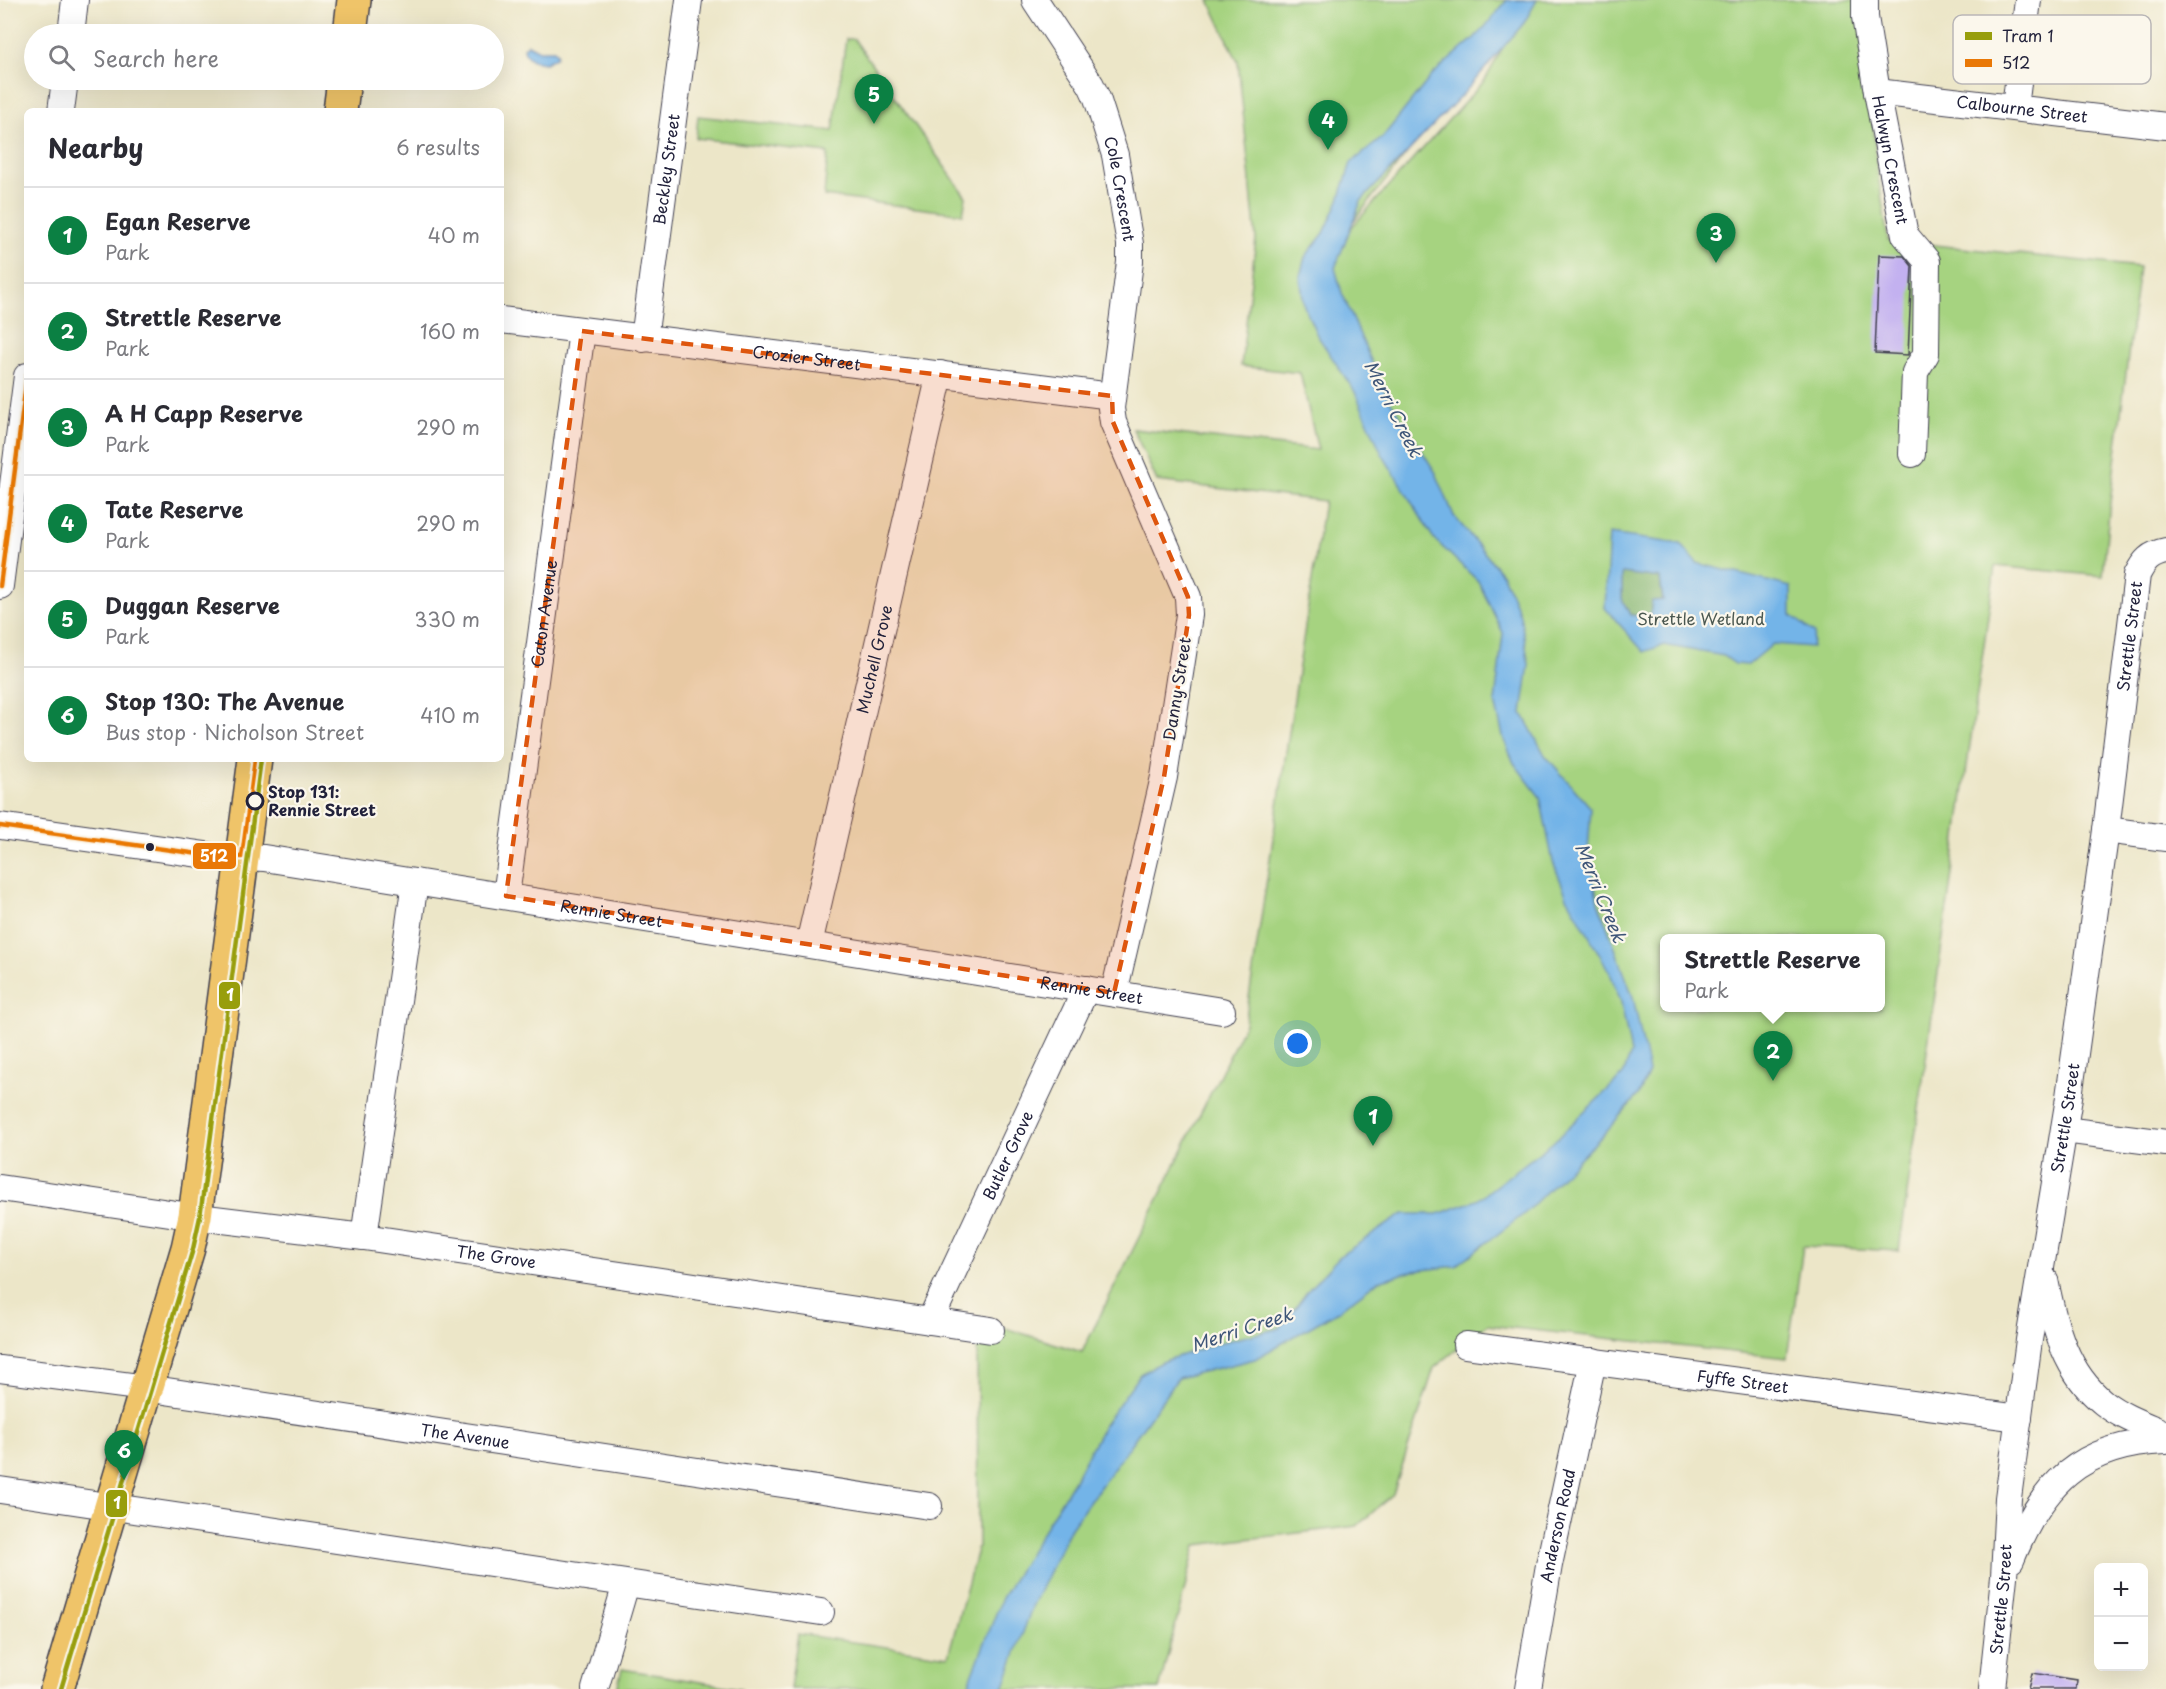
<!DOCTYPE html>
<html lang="en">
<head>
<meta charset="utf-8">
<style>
  body { margin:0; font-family:"Playpen Sans",sans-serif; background:#f2f2f3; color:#2b2b33 }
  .controls { position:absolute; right:18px; bottom:18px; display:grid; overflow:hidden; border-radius:9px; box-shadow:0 6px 24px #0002 }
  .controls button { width:54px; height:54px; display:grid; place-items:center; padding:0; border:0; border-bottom:2px solid #e1e1e2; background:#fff; color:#2b2b33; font:30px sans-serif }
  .you { position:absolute; left:1298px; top:1044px; width:21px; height:21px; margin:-15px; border:4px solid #fff; border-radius:50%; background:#1a73e8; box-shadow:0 0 0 9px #1a73e833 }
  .badge { display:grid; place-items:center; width:39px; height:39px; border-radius:50%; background:#0b8043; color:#fff; font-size:20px; font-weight:700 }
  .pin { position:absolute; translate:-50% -50px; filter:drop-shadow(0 2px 3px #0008) }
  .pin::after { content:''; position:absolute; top:32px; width:21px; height:18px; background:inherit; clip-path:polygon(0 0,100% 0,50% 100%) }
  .popup { position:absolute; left:1660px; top:934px; width:225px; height:78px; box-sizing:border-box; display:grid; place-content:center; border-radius:9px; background:#fff; filter:drop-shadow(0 2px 4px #0005); font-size:20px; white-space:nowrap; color:#7c7c81 }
  .popup b { font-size:22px; color:#2b2b33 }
  .popup::after { content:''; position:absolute; left:50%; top:100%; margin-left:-12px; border:12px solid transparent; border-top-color:#fff }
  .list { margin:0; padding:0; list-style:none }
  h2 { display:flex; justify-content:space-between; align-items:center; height:78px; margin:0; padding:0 24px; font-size:26px }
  h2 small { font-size:20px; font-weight:400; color:#7c7c81 }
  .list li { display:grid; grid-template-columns:39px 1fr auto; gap:18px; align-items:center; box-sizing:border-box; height:96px; padding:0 24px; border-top:2px solid #e1e1e2 }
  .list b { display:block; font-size:22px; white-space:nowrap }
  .list p { margin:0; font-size:20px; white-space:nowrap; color:#7c7c81 }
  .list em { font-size:20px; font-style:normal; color:#7c7c81 }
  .icon { flex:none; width:33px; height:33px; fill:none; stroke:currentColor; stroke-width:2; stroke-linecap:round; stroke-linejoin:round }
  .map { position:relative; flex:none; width:2166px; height:1689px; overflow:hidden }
  .search { position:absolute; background:#fff; box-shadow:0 6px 24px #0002; left:24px; top:24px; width:480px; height:66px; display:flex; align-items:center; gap:15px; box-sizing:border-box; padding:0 21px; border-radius:33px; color:#7c7c81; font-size:22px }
  .panel { position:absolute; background:#fff; box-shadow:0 6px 24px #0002; left:24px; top:108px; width:480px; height:654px; border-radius:9px }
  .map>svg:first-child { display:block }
  .green { fill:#a6d380; stroke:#647a5e; stroke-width:1.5; fill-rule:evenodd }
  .forest { fill:#84b56e; stroke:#536c54; stroke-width:1.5 }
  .water { fill:#73b4e8; stroke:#4a6b92; stroke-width:1.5; fill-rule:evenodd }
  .building { fill:#c3b1f0 }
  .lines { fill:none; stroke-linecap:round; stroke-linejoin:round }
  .minor-casing { stroke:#403f50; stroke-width:28 }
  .major-casing { stroke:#403f50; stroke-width:36 }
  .minor { stroke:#fff; stroke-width:26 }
  .major { stroke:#efc469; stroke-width:33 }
  .bus-1-casing { stroke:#fbf7ec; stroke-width:9 }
  .bus-1 { stroke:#e97806; stroke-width:4.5 }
  .tram-1-casing { stroke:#fbf7ec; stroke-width:9 }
  .tram-1 { stroke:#989e0c; stroke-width:4.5 }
  .marked { fill:#de560e; fill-opacity:0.2; stroke:#de560e; stroke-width:4.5; stroke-dasharray:12 8; stroke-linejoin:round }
  .stop-dot { fill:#fbf7ec; stroke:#22223b; stroke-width:3 }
  .bus-dot { fill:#22223b; stroke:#fbf7ec; stroke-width:2 }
  .labels { text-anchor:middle; stroke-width:4.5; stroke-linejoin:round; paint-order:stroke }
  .street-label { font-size:16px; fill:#22223b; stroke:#fbf7ec }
  .park-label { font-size:16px; fill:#4a5750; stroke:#fbf7ec }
  .stop-label { font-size:16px; font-weight:bold; fill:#22223b; stroke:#fbf7ec; text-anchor:start }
  .water-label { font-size:18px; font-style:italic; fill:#3e5578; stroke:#fbf7ec }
  .key { fill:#fbf7ec; stroke:#bab7b7; stroke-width:1.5 }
  .key-label { font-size:16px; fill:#22223b }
  .line-badge { stroke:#fbf7ec; stroke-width:2 }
  .badge-label { font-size:16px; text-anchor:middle; font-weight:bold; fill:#fff }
</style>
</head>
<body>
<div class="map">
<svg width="2166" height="1689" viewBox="0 0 2166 1689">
  <rect width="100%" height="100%" fill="#fbf7ec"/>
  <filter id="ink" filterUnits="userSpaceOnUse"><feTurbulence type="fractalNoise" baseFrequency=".0167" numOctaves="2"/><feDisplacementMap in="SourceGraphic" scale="12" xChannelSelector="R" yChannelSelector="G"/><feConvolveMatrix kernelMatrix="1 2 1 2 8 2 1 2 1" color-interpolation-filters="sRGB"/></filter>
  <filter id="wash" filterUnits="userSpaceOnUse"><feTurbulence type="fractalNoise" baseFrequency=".008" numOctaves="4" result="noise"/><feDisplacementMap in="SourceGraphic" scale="24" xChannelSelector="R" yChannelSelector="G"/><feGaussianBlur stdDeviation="1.35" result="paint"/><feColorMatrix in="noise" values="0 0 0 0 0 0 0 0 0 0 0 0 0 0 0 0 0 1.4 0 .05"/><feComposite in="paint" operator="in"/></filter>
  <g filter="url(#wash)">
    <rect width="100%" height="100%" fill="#ece6c8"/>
    <g class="green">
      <path d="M1209,0H1527L1331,250L1485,80L1529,0H1864L1876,161L1888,240L2139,267L2109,511L2103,576L1995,566L1899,1251L1803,1246L1787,1358L1487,1325L1434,1368L1393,1494L1357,1526L1196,1545L1159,1689H790L798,1634L948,1656L978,1546L977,1342L1005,1328L1082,1352L1245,1024L1324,501L1157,481L1133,429L1318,450L1300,373L1241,366L1256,239L1238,62ZM1665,938H1881V1008H1665Z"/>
      <path d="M846,39H854L966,197L963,214L824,196L828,153L696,138L698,116L833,131Z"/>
      <path d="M622,1669L743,1689H617Z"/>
    </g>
    <path class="forest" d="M1622,572L1660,578L1663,601L1650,617L1630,615L1622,599Z"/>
    <g class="water">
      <path d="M1507,0H1537L1524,23L1464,93L1361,201L1335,268L1342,293L1385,393L1436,473L1454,516L1503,575L1520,615L1529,664L1522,713L1545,755L1591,808L1588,852L1598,902L1633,997L1649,1072L1639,1094L1602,1136L1524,1214L1456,1266L1414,1271L1378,1281L1338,1311L1255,1359L1178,1378L1070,1529L1032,1607L1003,1689H967L1002,1598L1074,1480L1104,1425L1140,1374L1161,1362L1218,1343L1280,1328L1310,1288L1341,1255L1403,1214H1438L1477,1200L1552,1143L1623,1075L1631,1053L1621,1002L1610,973L1567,897L1553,862L1540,797L1514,763L1504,740L1495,702L1503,633L1478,581L1434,539L1382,454L1355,392L1317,335L1304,306L1300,276L1305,257L1324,233L1339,200L1351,163L1382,138L1433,74L1480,33Z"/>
      <path d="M528,44L539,50H554L557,53L556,57L545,63C535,62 525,59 524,48Z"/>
      <path d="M1609,534L1681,544L1697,563L1791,587V615L1814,633L1812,647L1773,644L1748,665L1735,664L1724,656L1664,645L1644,652L1605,608ZM1622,573L1660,578L1663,600L1652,601L1650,617L1630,615L1622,599Z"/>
    </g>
    <g id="blocks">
      <g class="building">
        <path d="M1879,255L1904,256L1912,266L1908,355L1875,353Z"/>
        <path d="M2032,1673L2077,1680L2076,1689H2028Z"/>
      </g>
    </g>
  </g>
  <g filter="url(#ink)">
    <use href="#blocks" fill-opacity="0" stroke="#403f50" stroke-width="1.5"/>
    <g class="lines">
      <g class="minor-casing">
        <g id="minor">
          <path id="s1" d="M1035,0L1091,85L1097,98L1115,155L1130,244V262L1111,408L1113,422L1188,597L1189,615L1164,777L1114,993"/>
          <path id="s2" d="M1865,0V17L1877,92L1905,235L1927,261L1926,354L1915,372L1912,454"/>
          <path d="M71,34L75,0"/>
          <path id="s3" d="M1877,92L2166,126"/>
          <path d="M2015,108L2028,0"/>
          <path d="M61,111L65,80"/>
          <path id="s4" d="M501,320L1112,396"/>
          <path id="s5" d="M644,339L689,0"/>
          <path d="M0,586L27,376"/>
          <path id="s6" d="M0,826L213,856L264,858L1222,1011"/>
          <path d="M2106,830L2166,838"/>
          <path id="s7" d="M506,896L582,331"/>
          <path id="s8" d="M809,944L940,374"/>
          <path d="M2064,1130L2166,1143"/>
          <path id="s9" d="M0,1188L190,1216L364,1237L991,1330"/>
          <path d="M364,1237L415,882"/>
          <path d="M2045,1280C2054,1326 2066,1373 2104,1403C2122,1417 2145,1425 2166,1434"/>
          <path id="s10" d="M930,1321L1086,989"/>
          <path id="s11" d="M1466,1345L2019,1418"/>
          <path id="s12" d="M0,1369L146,1388L929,1506"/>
          <path d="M0,1490L821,1612"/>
          <path d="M2011,1560C2042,1484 2080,1444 2166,1441"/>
          <path d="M595,1689L626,1584"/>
          <path id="s13" d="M1528,1689L1549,1565L1593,1361"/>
          <path id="s14" d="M1992,1689L2004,1577L2008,1498L2029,1340L2068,1104L2106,830L2137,575C2144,561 2150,554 2166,551"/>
        </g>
      </g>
      <g class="major-casing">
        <g id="major">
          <path d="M350,34L354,0"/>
          <path d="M340,111L344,80"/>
          <path d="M57,1689L188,1248L195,1216L255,759"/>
        </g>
      </g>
      <use href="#minor" class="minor"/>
      <use href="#major" class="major"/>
      <g class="bus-1-casing">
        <g id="bus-1">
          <path d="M0,586L27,376"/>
          <path d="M0,826L213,856L242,857L255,759"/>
        </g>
      </g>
      <use href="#bus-1" class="bus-1"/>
      <g class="tram-1-casing">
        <path id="tram-1" d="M61,1689L193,1249L200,1217L261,759"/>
      </g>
      <use href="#tram-1" class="tram-1"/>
    </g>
  </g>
  <path class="marked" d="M582,331L1112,396L1113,422L1188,597L1189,615L1164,777L1114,993L506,896Z"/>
  <circle class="stop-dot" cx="255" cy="801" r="8"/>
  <circle class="bus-dot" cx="150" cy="847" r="5"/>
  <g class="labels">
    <g class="street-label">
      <text dy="6" stroke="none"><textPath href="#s3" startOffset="146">Calbourne Street</textPath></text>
      <text dy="6" stroke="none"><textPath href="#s2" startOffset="162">Halwyn Crescent</textPath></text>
      <text dy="6" stroke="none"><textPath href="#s5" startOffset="171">Beckley Street</textPath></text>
      <text dy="6" stroke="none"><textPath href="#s1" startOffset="210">Cole Crescent</textPath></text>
      <text dy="6" stroke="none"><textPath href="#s4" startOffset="308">Crozier Street</textPath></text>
      <text dy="6" stroke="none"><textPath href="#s7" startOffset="285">Caton Avenue</textPath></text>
      <text dy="6" stroke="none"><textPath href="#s14" startOffset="1062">Strettle Street</textPath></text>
      <text dy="6" stroke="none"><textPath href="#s8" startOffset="292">Muchell Grove</textPath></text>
      <text transform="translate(1177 689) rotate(-81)" y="6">Danny Street</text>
      <text dy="6" stroke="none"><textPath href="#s6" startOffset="618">Rennie Street</textPath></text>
      <text dy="6" stroke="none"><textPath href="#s6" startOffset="1104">Rennie Street</textPath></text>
      <text dy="6" stroke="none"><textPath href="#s14" startOffset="576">Strettle Street</textPath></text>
      <text dy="6" stroke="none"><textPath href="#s10" startOffset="183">Butler Grove</textPath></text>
      <text dy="6" stroke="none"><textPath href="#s9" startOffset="501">The Grove</textPath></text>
      <text dy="6" stroke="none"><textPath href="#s11" startOffset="279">Fyffe Street</textPath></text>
      <text dy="6" stroke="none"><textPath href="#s12" startOffset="470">The Avenue</textPath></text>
      <text dy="6" stroke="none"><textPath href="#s13" startOffset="166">Anderson Road</textPath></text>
      <text dy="6" stroke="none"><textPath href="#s14" startOffset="90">Strettle Street</textPath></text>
    </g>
    <g class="park-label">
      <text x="1701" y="625">Strettle Wetland</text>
    </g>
    <g class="stop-label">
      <text x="268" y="798">Stop 131:<tspan x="268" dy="18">Rennie Street</tspan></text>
    </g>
    <g class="water-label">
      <text transform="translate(1393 409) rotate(63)" y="6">Merri Creek</text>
      <text transform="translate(1600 893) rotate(68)" y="6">Merri Creek</text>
      <text transform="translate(1242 1330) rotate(-18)" y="6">Merri Creek</text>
    </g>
  </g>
  <rect x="1953" y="15" width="198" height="69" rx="9" class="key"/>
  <rect x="1965" y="32" width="27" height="8" fill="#989e0c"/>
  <rect x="1965" y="59" width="27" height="8" fill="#e97806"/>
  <g class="key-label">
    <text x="2002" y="42">Tram 1</text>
    <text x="2002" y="69">512</text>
  </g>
  <g class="line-badge">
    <rect x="192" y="842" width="45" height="28" rx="6" fill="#e97806"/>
    <rect x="218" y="981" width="23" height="29" rx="6" fill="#989e0c"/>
    <rect x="105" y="1489" width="23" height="29" rx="6" fill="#989e0c"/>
  </g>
  <g class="badge-label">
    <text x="214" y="862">512</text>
    <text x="230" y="1001">1</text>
    <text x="117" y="1509">1</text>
  </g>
</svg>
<div class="controls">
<button>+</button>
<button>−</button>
</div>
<div class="you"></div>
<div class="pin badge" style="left:1373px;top:1146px">1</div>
<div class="pin badge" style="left:1773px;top:1081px">2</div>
<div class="popup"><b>Strettle Reserve</b>Park</div>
<div class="pin badge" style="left:1716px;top:263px">3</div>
<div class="pin badge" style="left:1328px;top:150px">4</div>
<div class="pin badge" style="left:874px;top:124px">5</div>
<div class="pin badge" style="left:124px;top:1480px">6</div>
<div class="search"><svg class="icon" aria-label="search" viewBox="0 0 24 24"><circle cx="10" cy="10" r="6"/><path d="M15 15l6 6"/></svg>Search here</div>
<section class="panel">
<h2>Nearby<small>6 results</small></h2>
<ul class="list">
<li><span class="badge">1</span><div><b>Egan Reserve</b><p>Park</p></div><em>40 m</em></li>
<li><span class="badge">2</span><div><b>Strettle Reserve</b><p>Park</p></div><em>160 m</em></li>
<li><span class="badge">3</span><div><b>A H Capp Reserve</b><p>Park</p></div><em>290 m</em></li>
<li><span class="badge">4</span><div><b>Tate Reserve</b><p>Park</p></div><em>290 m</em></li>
<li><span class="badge">5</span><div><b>Duggan Reserve</b><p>Park</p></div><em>330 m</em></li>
<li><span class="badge">6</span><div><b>Stop 130: The Avenue</b><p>Bus stop · Nicholson Street</p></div><em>410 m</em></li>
</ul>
</section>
</div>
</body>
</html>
